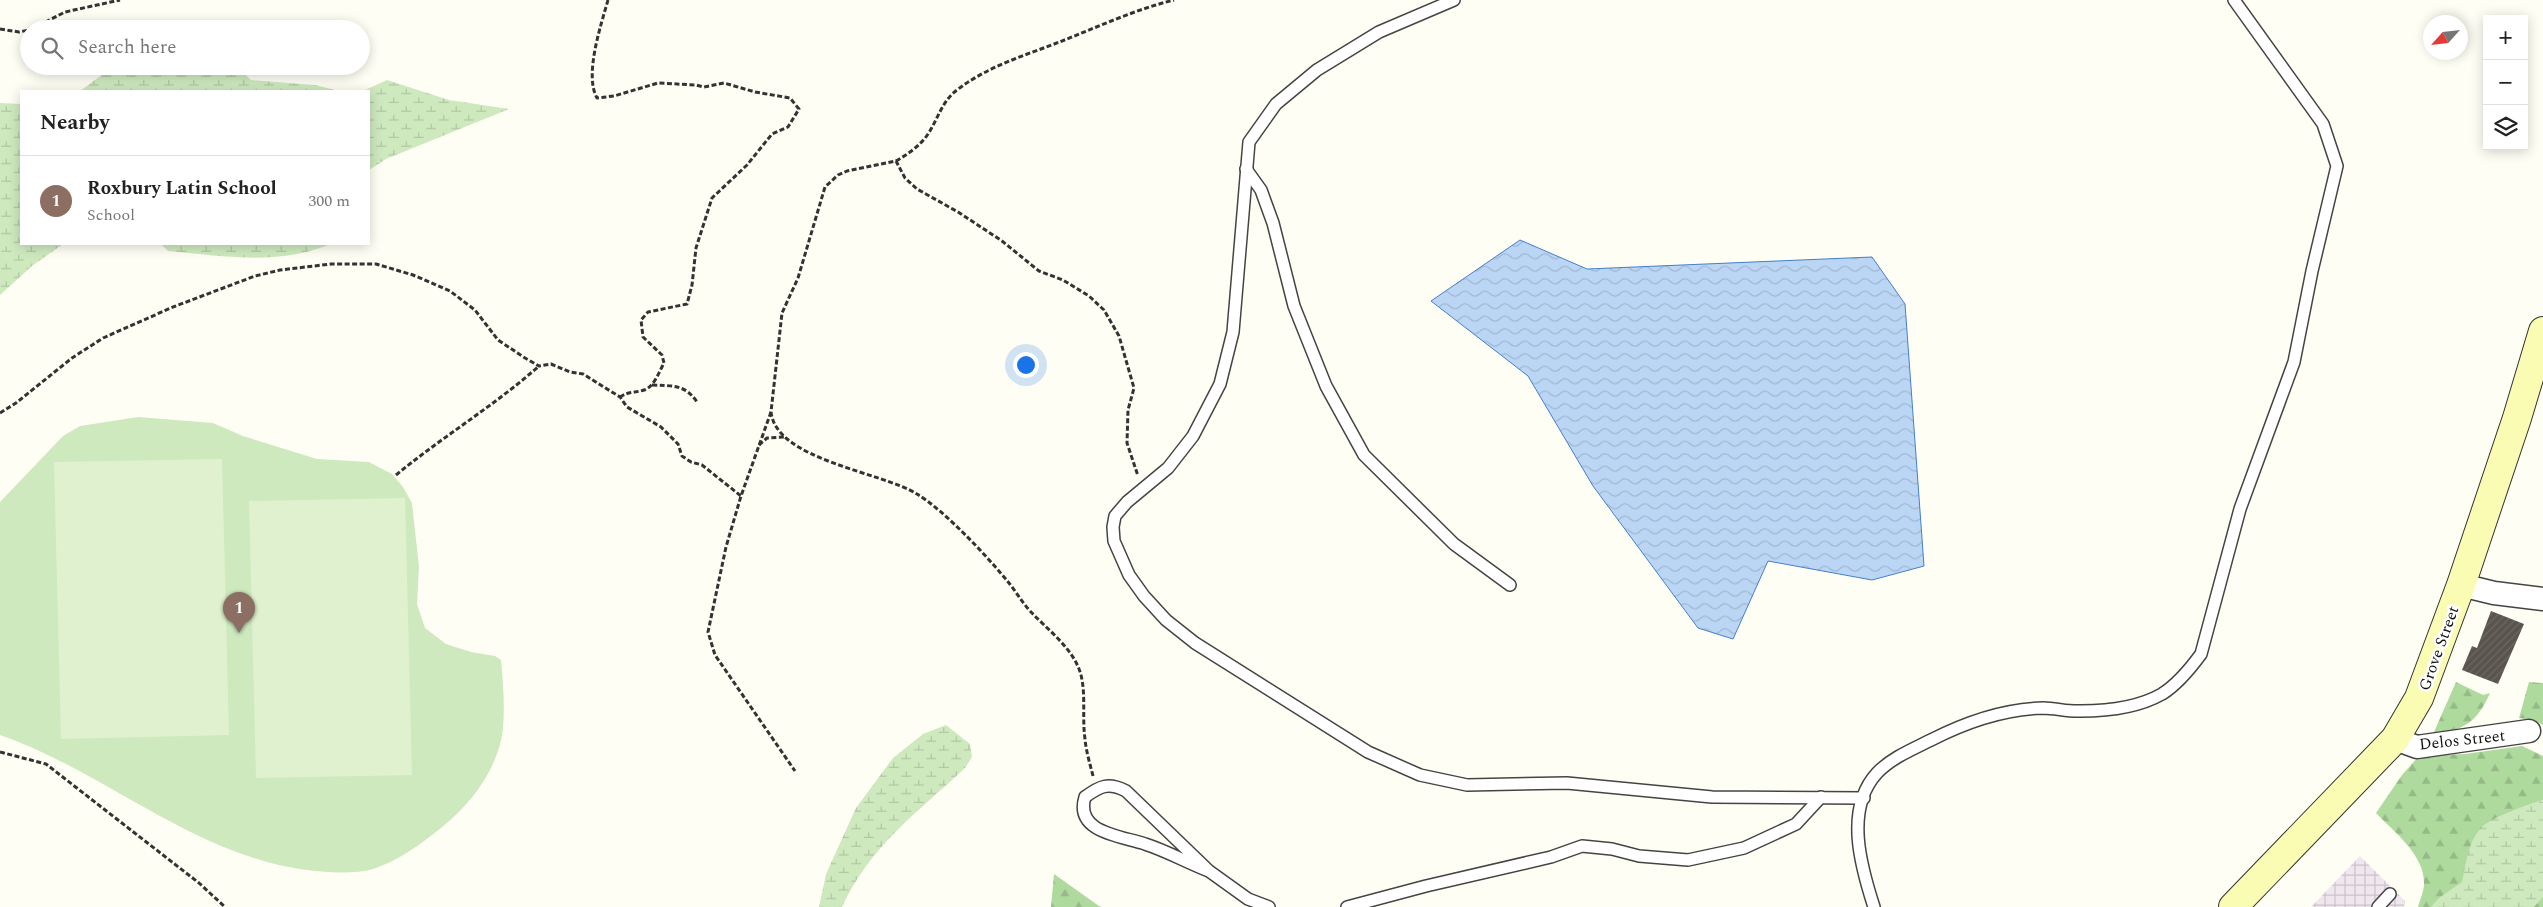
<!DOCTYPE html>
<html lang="en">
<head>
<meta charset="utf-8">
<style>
  body { margin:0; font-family:Spectral,serif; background:#f6f6f6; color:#222 }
  .controls { position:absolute; right:15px; top:15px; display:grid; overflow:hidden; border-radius:0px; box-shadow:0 2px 12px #0003 }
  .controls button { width:45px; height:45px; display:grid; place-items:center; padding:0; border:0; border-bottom:1px solid #e0e0e0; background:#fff; color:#222; font:25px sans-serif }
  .compass { position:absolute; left:2423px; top:15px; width:45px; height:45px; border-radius:50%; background:#fff; box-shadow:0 2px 12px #0003; rotate:243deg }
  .you { position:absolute; left:1025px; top:364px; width:18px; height:18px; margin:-12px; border:4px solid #fff; border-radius:50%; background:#1a73e8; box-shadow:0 0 0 8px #1a73e833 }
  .badge { display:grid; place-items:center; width:32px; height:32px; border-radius:50%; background:#0f766e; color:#fff; font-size:16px; font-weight:700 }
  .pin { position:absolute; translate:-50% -41px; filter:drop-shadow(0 1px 2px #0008) }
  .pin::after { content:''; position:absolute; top:26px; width:18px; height:15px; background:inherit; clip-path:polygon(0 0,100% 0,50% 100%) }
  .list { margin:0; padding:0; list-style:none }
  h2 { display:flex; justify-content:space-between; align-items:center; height:65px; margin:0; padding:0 20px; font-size:21px }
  h2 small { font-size:16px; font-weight:400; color:#767676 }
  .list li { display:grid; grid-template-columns:32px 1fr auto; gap:15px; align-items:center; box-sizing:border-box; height:90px; padding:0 20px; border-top:1px solid #e0e0e0 }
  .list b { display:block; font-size:19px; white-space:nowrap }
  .list p { margin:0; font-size:16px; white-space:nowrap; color:#767676 }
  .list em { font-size:16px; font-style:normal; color:#767676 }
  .icon { flex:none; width:28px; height:28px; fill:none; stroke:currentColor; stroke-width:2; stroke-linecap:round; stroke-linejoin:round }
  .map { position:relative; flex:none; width:2543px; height:907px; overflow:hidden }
  .search { position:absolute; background:#fff; box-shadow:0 2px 12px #0003; left:20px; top:20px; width:350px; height:55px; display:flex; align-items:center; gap:12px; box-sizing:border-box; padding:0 18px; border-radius:28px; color:#767676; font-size:19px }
  .panel { position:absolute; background:#fff; box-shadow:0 2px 12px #0003; left:20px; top:90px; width:350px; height:155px; border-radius:0px }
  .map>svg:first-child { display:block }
  .industrial { fill:url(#industrial-grid) }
  .grass { fill:#cee9be }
  .forest { fill:url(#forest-firs) }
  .wetland { fill:url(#wetland-marsh) }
  .pitch { fill:#e0f1d0 }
  .water { fill:url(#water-waves); stroke:#447fca }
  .building { fill:url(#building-hatch) }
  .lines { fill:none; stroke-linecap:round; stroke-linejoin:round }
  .service-casing { stroke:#444; stroke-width:14 }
  .minor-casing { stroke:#444; stroke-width:25 }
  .secondary-casing { stroke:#333; stroke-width:30 }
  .path { stroke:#333; stroke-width:3; stroke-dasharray:5 2.5; stroke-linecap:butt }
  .service { stroke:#fff; stroke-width:11 }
  .minor { stroke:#fff; stroke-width:22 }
  .secondary { stroke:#f9fcb2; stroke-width:28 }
  .labels { text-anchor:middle; stroke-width:5; stroke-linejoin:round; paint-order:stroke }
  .street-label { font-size:16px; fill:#111; stroke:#fff }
</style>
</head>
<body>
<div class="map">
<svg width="2543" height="907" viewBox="0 0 2543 907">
  <defs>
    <pattern id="industrial-grid" width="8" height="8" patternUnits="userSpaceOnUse" patternTransform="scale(1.25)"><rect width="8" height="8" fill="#efe6ee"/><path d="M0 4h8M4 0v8" fill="none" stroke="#ccc4cb"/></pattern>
    <pattern id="forest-firs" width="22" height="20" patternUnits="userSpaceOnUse" patternTransform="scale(1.25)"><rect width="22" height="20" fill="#afda9e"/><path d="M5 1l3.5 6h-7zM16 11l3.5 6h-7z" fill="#96ba87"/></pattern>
    <pattern id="wetland-marsh" width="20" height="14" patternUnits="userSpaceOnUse" patternTransform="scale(1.25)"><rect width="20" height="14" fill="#cee9be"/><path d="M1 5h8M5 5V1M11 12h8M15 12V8" fill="none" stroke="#b0c7a2"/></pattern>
    <pattern id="water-waves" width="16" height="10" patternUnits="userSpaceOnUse" patternTransform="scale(1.25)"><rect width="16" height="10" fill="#bbd6f5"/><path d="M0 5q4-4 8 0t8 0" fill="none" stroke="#a0b7d1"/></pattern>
    <pattern id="building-hatch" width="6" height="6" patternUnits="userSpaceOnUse" patternTransform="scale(1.25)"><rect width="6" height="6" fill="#59544d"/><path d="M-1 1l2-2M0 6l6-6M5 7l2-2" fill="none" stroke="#6c6862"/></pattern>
  </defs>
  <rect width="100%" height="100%" fill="#fffef5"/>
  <path class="industrial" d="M2360,856L2405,901L2404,907H2311Z"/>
  <path class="grass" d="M138,417L213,423L243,436L317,459L369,462L392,474L403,487L412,503L419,567L417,604L425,628L446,644L471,652L495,656L501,660C503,682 505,705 503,728C499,768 471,804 441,828C421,844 398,861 373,869C360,873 342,873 328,872C205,866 112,774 0,735V502L63,436L80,426Z"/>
  <g class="forest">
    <path d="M2456,682L2483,695L2490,693C2478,720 2465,732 2434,732Z"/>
    <path d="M2529,682L2543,683V725L2534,720L2519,718Z"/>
    <path d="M2522,746L2543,756V907H2418C2420,900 2424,891 2424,884C2425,855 2394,832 2376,813L2402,775L2419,756L2465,754Z"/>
    <path d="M1054,874L1099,906L1102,907H1051Z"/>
  </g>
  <g class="wetland">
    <path d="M118,66H237L251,80L315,85L339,91H80L110,69Z"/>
    <path d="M387,80L449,100L509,109L386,159L369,170V91H363Z"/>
    <path d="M0,103L21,104V244H63L32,266L0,295Z"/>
    <path d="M161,244H331C277,266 224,256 168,251Z"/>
    <path d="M946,725L970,744L972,757L965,768C916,814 871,845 842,907H819L826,874L856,808L893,758L923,734Z"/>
    <path d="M2543,800V897L2534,907H2431L2439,898L2462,882C2466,865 2468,840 2482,827C2491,818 2530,803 2543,800Z"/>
  </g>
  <g class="pitch">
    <path d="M222,459L229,735L61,739L54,462Z"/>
    <path d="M405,498L412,775L256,778L249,501Z"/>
  </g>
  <path class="water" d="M1520,240L1587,269L1872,257L1905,304L1924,566L1872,580L1768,561L1733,639L1698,628L1593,486L1528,376L1431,301Z"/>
  <path class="building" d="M2491,611L2524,624L2498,684L2462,670L2472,646L2477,648Z"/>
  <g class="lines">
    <g class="service-casing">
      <g id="service">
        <path d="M1454,0L1379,32L1317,70L1276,104L1249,142L1233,332L1220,384L1193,436L1168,468L1127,502L1115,516L1113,527L1114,541L1129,575L1144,596L1166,620L1195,643L1368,752L1420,775L1467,785L1567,783L1712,797L1864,798"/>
        <path d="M1246,169L1261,190L1273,223L1294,306L1326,386L1364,455L1454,544L1510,585"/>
        <path d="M1209,871C1188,863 1167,851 1145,844C1122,836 1074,833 1085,797C1100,786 1108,782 1126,791L1209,871L1248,899L1269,907"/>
        <path d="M1347,907L1426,886L1551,857L1582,846L1612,849L1639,856L1688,860L1744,848L1796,824L1821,797"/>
        <path d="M1874,907C1861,867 1844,809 1877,773C1891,758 1913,749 1931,740C1966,722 2004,709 2043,708C2056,708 2068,712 2081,711C2107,711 2139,707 2162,694C2178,684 2190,669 2201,654L2240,509L2294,362L2312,271L2337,166L2323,124L2234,0"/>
        <path d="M2378,907L2390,894"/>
      </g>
    </g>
    <g class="minor-casing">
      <g id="minor">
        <path d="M2461,585L2494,593L2543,599"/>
        <path d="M2395,739L2417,747L2529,731"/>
      </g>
    </g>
    <g class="secondary-casing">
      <path id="secondary" d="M2233,907L2395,739L2419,698L2461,585L2517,418L2543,331"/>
    </g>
    <g class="path">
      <path d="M608,0C601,25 584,75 597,98L614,96L658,83L696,85L704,87L724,83L755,92L790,98L799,109L788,127L772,134L747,165L712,198L696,248L692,285L687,304L648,312L641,320L643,337L662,355L664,363C659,372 654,387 644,390C635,393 629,391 620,397"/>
      <path d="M0,29L19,32L29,30"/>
      <path d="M32,29L65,12L120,0"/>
      <path d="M896,161C908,154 920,146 928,134C938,119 942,101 957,90C989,65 1030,54 1067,39C1102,25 1137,9 1174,0"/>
      <path d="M652,385C672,386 685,384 697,402"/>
      <path d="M771,412L741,496L726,547L708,632L715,655L795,771"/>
      <path d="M0,413L16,403L72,358L103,338L173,307L255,276L280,270L331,264H376L413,275L450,291L475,310L498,340L525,358L539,366L551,364L570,372L583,374L620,397L627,407L661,427L678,444L682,456L691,462L702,465L741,496"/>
      <path d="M759,445L767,438L785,437"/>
      <path d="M396,475C442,437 494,406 539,366"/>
      <path d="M0,752L46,764L199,883L225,907"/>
      <path d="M1093,776C1090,764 1086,751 1085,739C1082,718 1086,695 1081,675C1074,649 1049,631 1032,613C1023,604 1017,593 1009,583C987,556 946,512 917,494C882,472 776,460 771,412L782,313L798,278L825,187L838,175L847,171L896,161L905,178L917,189L958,212L1002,241L1039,271L1063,280L1089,296L1104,310L1119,336L1134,388L1128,410L1127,443L1138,476"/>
    </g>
    <use href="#service" class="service"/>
    <use href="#minor" class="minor"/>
    <use href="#secondary" class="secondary"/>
  </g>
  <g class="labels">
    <g class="street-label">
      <text transform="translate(2438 648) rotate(-70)" y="6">Grove Street</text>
      <text transform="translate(2462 739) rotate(-6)" y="6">Delos Street</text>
    </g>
  </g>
</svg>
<div class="controls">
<button>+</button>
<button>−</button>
<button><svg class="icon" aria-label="layers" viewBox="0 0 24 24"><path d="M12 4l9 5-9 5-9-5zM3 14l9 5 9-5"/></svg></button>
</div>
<svg class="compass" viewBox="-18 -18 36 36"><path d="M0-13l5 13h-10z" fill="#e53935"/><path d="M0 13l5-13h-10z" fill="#767676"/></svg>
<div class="you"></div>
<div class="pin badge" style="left:239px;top:633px;background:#8d6e63">1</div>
<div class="search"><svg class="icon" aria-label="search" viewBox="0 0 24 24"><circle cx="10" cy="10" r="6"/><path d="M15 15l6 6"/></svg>Search here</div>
<section class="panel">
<h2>Nearby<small></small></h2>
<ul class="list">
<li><span class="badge" style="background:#8d6e63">1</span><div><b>Roxbury Latin School</b><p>School</p></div><em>300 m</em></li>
</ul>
</section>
</div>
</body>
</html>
